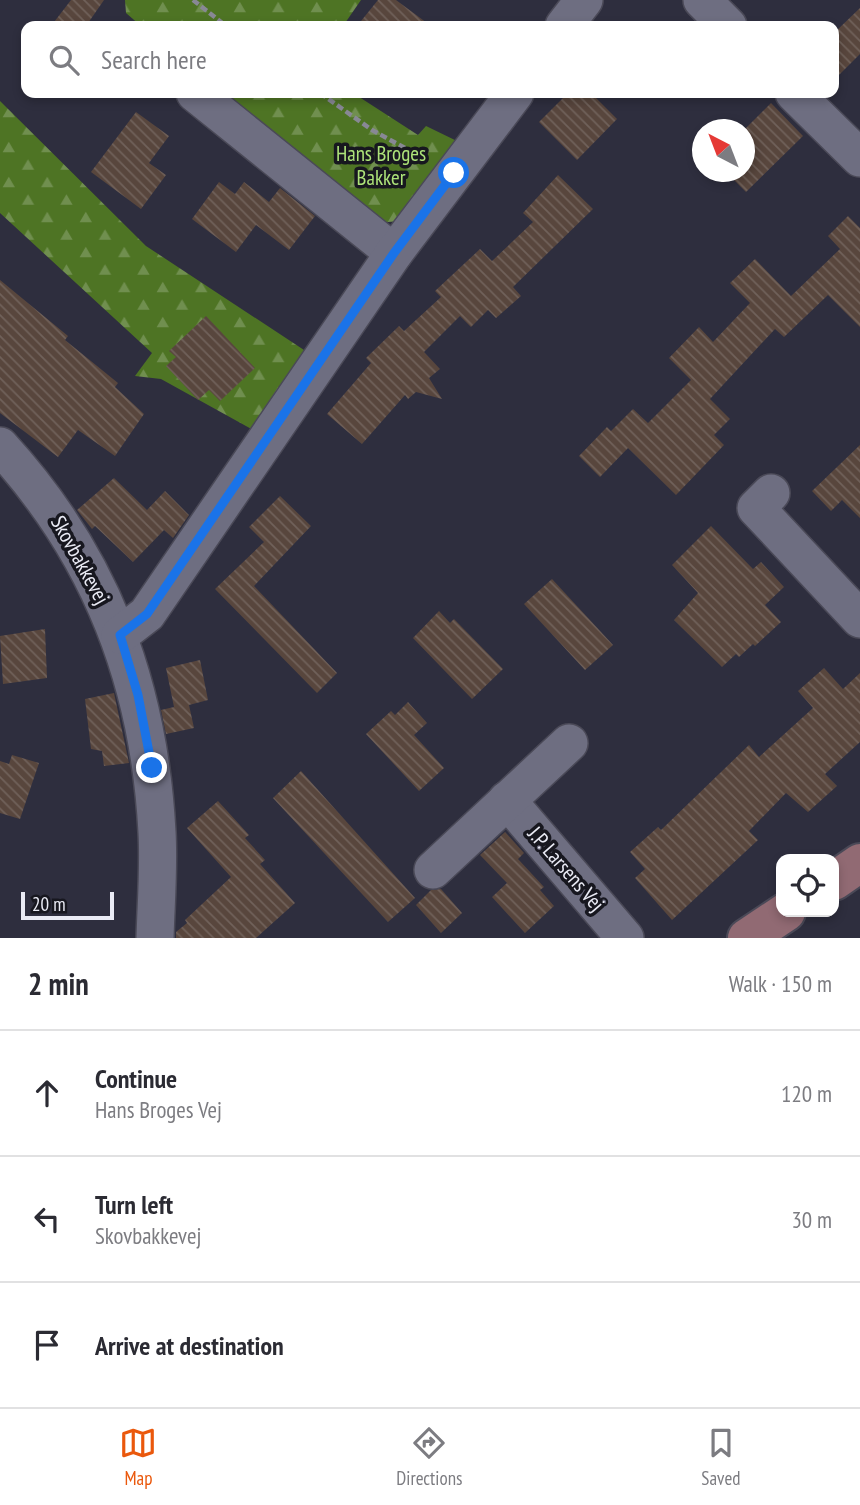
<!DOCTYPE html>
<html lang="en">
<head>
<meta charset="utf-8">
<style>
  body { margin:0; font-family:"PT Sans Narrow",sans-serif; background:#f7f7f7; color:#2b2b33 }
  .controls { position:absolute; right:21px; bottom:21px; display:grid; overflow:hidden; border-radius:14px; box-shadow:0 4px 10px #0003 }
  .controls button { width:63px; height:63px; display:grid; place-items:center; padding:0; border:0; border-bottom:2px solid #e1e1e2; background:#fff; color:#2b2b33; font:35px sans-serif }
  .compass { position:absolute; left:692px; top:119px; width:63px; height:63px; border-radius:50%; background:#fff; box-shadow:0 4px 10px #0003; rotate:318deg }
  .scale { position:absolute; left:21px; bottom:18px; width:93px; box-sizing:border-box; padding-left:7px; border:4px solid #eaebf5; border-top:0; font-size:19px; line-height:24px; white-space:nowrap; color:#eaebf5; -webkit-text-stroke:5px #17171f; paint-order:stroke }
  .stop { position:absolute; width:21px; height:21px; margin:-16px; border:5px solid #1a73e8; border-radius:50%; background:#fff }
  .stop.end { background:#1a73e8; border-color:#fff; box-shadow:0 2px 7px #0008 }
  .list { margin:0; padding:0; list-style:none }
  h2 { display:flex; justify-content:space-between; align-items:center; height:91px; margin:0; padding:0 28px; font-size:30px }
  h2 small { font-size:23px; font-weight:400; color:#7c7c81 }
  .list li { display:grid; grid-template-columns:46px 1fr auto; gap:21px; align-items:center; box-sizing:border-box; height:126px; padding:0 28px; border-top:2px solid #e1e1e2 }
  .list b { display:block; font-size:26px; white-space:nowrap }
  .list p { margin:0; font-size:23px; white-space:nowrap; color:#7c7c81 }
  .list em { font-size:23px; font-style:normal; color:#7c7c81 }
  .icon { flex:none; width:38px; height:38px; fill:none; stroke:currentColor; stroke-width:2; stroke-linecap:round; stroke-linejoin:round }
  .map { position:relative; flex:none; width:860px; height:938px; overflow:hidden }
  .search { position:absolute; background:#fff; box-shadow:0 4px 10px #0003; left:21px; right:21px; top:21px; height:77px; display:flex; align-items:center; gap:18px; box-sizing:border-box; padding:0 24px; border-radius:14px; color:#7c7c81; font-size:26px }
  .sheet { height:469px; background:#fff }
  nav { display:flex; justify-content:space-around; align-items:center; box-sizing:border-box; height:98px; border-top:2px solid #e1e1e2; background:#fff; font-size:19px; color:#7c7c81 }
  nav a { display:grid; justify-items:center; gap:4px }
  nav .on { color:#ea580c }
  .map>svg:first-child { display:block }
  .forest { fill:url(#forest-firs) }
  .building { fill:url(#building-back-hatch) }
  .lines { fill:none; stroke-linecap:round; stroke-linejoin:round }
  .street-casing { stroke:#4a4957; stroke-width:40 }
  .secondary-casing { stroke:#4a4957; stroke-width:42 }
  .path { stroke:#888895; stroke-width:4.5; stroke-dasharray:7 3.5; stroke-linecap:butt }
  .street { stroke:#6e6e81; stroke-width:37 }
  .secondary { stroke:#916a73; stroke-width:38 }
  .route { stroke:#1a73e8; stroke-width:9 }
  .labels { text-anchor:middle; stroke-width:7; stroke-linejoin:round; paint-order:stroke }
  .park-label { font-size:21px; fill:#ade379; stroke:#17171f }
  .street-label { font-size:21px; fill:#eaebf5; stroke:#17171f }
</style>
</head>
<body>
<div class="map">
<svg width="860" height="938" viewBox="0 0 860 938">
  <defs>
    <pattern id="forest-firs" width="22" height="20" patternUnits="userSpaceOnUse" patternTransform="scale(1.75)"><rect width="22" height="20" fill="#4e7424"/><path d="M5 1l3.5 6h-7zM16 11l3.5 6h-7z" fill="#708f4f"/></pattern>
    <pattern id="building-back-hatch" width="6" height="6" patternUnits="userSpaceOnUse" patternTransform="scale(1.75)"><rect width="6" height="6" fill="#58463d"/><path d="M-1 5l2 2M0 0l6 6M5-1l2 2" fill="none" stroke="#70615a"/></pattern>
  </defs>
  <rect width="100%" height="100%" fill="#2e2e3e"/>
  <g class="forest">
    <path d="M125,0H361L343,26H141L126,13Z"/>
    <path d="M218,93H353L418,135L426,126L461,143L400,221L376,223Z"/>
    <path d="M0,101L146,246L304,350L255,431L161,379L135,376L152,353L0,213Z"/>
  </g>
  <g class="building">
    <path d="M71,0H104L86,26H51Z"/>
    <path d="M378,0H396L431,26H357Z"/>
    <path d="M860,8V54L834,80V33Z"/>
    <path d="M568,93H591L617,119L577,160L539,122Z"/>
    <path d="M771,103L803,136L746,192L726,172H745L744,130Z"/>
    <path d="M136,112L169,136L149,163L166,175L141,209L91,172Z"/>
    <path d="M558,175L593,209L513,287L521,296L496,318L488,310L471,327L460,316L424,352L440,369L429,378L442,399L416,392L408,399L405,395L362,444L327,414L371,363L366,358L399,326L404,331L441,297L435,291L480,249L492,261L533,222L523,213Z"/>
    <path d="M219,182L235,194L244,182L269,202L280,188L315,216L289,250L256,225L236,252L192,219Z"/>
    <path d="M848,216L860,228V327L828,295L784,337L775,329L710,399L730,419L714,435L724,445L676,495L628,448L600,477L579,456L607,427L611,431L633,409L648,423L691,380L669,358L699,327L713,342L750,303L730,283L755,259L791,296L840,249L828,236Z"/>
    <path d="M0,280L68,336L65,340L118,383L115,387L144,414L115,456L78,430L58,457L0,413Z"/>
    <path d="M206,316L255,368L220,401L209,390L198,400L166,366L176,357L169,351Z"/>
    <path d="M860,445V518L842,500L831,511L812,491Z"/>
    <path d="M114,478L147,510L165,491L189,515L173,538L164,530L133,562L95,526L92,529L77,510Z"/>
    <path d="M280,496L311,526L254,586L337,673L317,693L215,589L264,542L249,527Z"/>
    <path d="M711,526L753,569L761,562L784,587L765,605L781,622L755,646L753,644L739,657L736,654L722,667L674,620L698,593L672,565Z"/>
    <path d="M552,579L613,645L585,670L524,604Z"/>
    <path d="M439,611L450,623L454,619L503,669L472,699L413,638Z"/>
    <path d="M45,629L47,678L3,684L0,636Z"/>
    <path d="M200,660L208,700L189,705L194,728L166,734L161,710L174,707L166,668Z"/>
    <path d="M824,668L843,689L860,673V742L825,774L837,786L808,812L786,793L749,831L758,840L672,920L635,878L645,869L630,852L658,827L661,830L749,745L759,757L813,708L798,691Z"/>
    <path d="M114,693L129,763L104,766L102,751L91,749L85,699Z"/>
    <path d="M408,702L427,723L414,735L444,768L419,791L366,734L391,711L395,715Z"/>
    <path d="M12,755L39,763L20,819L0,813V761L9,764Z"/>
    <path d="M301,771L415,898L388,922L273,798Z"/>
    <path d="M218,801L249,835L245,838L265,860L260,864L295,903L256,938H176V932L187,923L185,920L231,877L187,828Z"/>
    <path d="M505,832L524,853L518,859L544,887L540,890L554,906L525,933L492,897L507,883L480,855Z"/>
    <path d="M441,889L462,913L441,933L416,905L431,890Z"/>
  </g>
  <g class="lines">
    <g class="street-casing">
      <g id="street">
        <path d="M702,0L728,26"/>
        <path d="M564,26L584,0"/>
        <path d="M195,93L394,253"/>
        <path d="M794,93L860,158"/>
        <path d="M0,446C101,556 149,683 157,832C159,867 156,903 155,938"/>
        <path d="M771,493L756,508L860,619"/>
        <path d="M120,635L147,614L394,253L515,93"/>
        <path d="M507,800L625,938"/>
        <path d="M433,870L569,743"/>
      </g>
    </g>
    <g class="secondary-casing">
      <g id="secondary">
        <path d="M834,881L860,863"/>
        <path d="M747,938L786,912"/>
      </g>
    </g>
    <g class="path">
      <path d="M193,0L226,26"/>
      <path d="M320,93L372,130L425,159"/>
    </g>
    <use href="#street" class="street"/>
    <use href="#secondary" class="secondary"/>
  </g>
  <g class="lines">
    <path class="route" d="M152,768L138,695L120,635L147,614L394,253L454,173"/>
  </g>
  <g class="labels">
    <g class="park-label">
      <text x="381" y="161">Hans Broges<tspan x="381" dy="24">Bakker</tspan></text>
    </g>
    <g class="street-label">
      <text transform="translate(80 560) rotate(61)" y="7">Skovbakkevej</text>
      <text transform="translate(566 869) rotate(49)" y="7">J.P. Larsens Vej</text>
    </g>
  </g>
</svg>
<div class="controls">
<button><svg class="icon" aria-label="locate" viewBox="0 0 24 24"><circle cx="12" cy="12" r="6"/><path d="M12 2v4M12 18v4M2 12h4M18 12h4"/></svg></button>
</div>
<svg class="compass" viewBox="-18 -18 36 36"><path d="M0-13l5 13h-10z" fill="#e53935"/><path d="M0 13l5-13h-10z" fill="#7c7c81"/></svg>
<div class="scale">20 m</div>
<div class="stop" style="left:454px;top:173px"></div>
<div class="stop end" style="left:152px;top:768px"></div>
<div class="search"><svg class="icon" aria-label="search" viewBox="0 0 24 24"><circle cx="10" cy="10" r="6"/><path d="M15 15l6 6"/></svg>Search here</div>
</div>
<section class="sheet">
<h2>2 min<small>Walk · 150 m</small></h2>
<ul class="list">
<li><svg class="icon" aria-label="ahead" viewBox="0 0 24 24"><path d="M12 20V5M6 11l6-6 6 6"/></svg><div><b>Continue</b><p>Hans Broges Vej</p></div><em>120 m</em></li>
<li><svg class="icon" aria-label="left" viewBox="0 0 24 24"><path d="M17 20v-9H6M10 6l-5 5 5 5"/></svg><div><b>Turn left</b><p>Skovbakkevej</p></div><em>30 m</em></li>
<li><svg class="icon" aria-label="arrive" viewBox="0 0 24 24"><path d="M6 21V4h12l-3 4 3 4H6"/></svg><div><b>Arrive at destination</b></div></li>
</ul>
</section>
<nav>
<a class="on"><svg class="icon" aria-label="map" viewBox="0 0 24 24"><path d="M3 6l6-2 6 2 6-2v14l-6 2-6-2-6 2zM9 4v14M15 6v14"/></svg>Map</a>
<a><svg class="icon" aria-label="directions" viewBox="0 0 24 24"><path d="M12 3l9 9-9 9-9-9zM9 14v-3h6M13 9l2 2-2 2"/></svg>Directions</a>
<a><svg class="icon" aria-label="saved" viewBox="0 0 24 24"><path d="M7 4h10v16l-5-4-5 4z"/></svg>Saved</a>
</nav>
</body>
</html>
